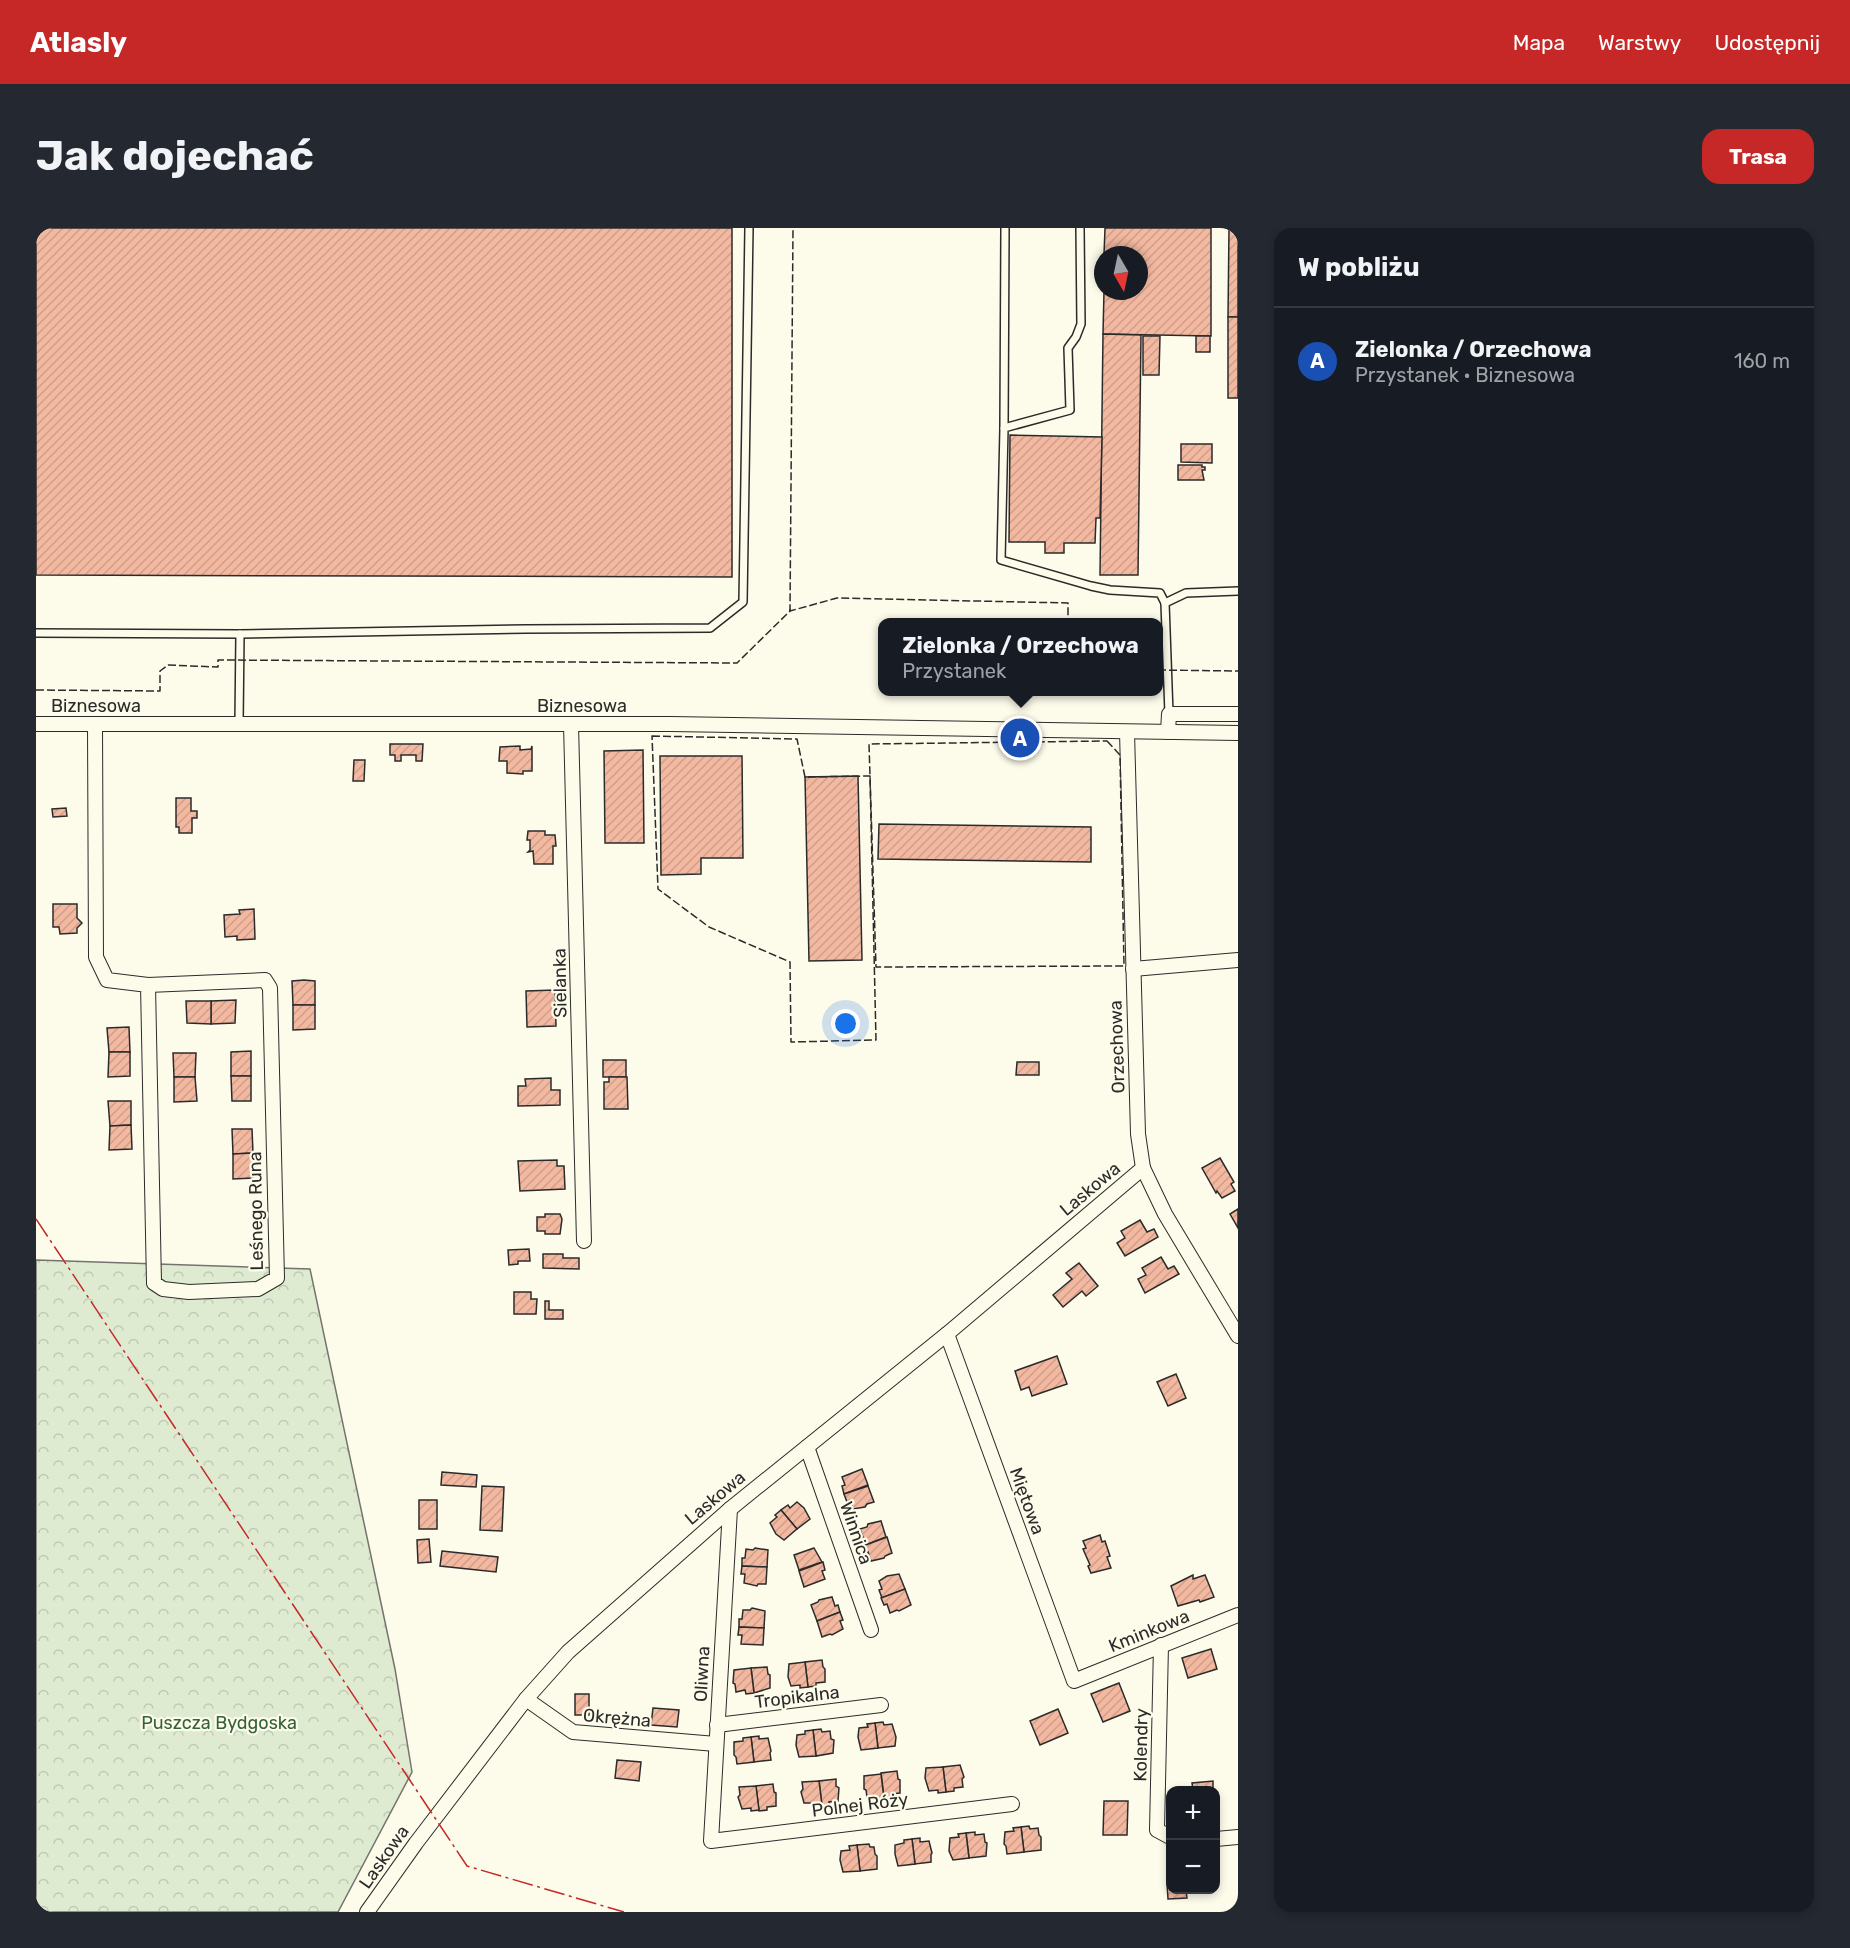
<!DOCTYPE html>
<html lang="pl">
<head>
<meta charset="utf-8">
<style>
  body { margin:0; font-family:Rubik,sans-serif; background:#242831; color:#f1f3f6 }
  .controls { position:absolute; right:18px; bottom:18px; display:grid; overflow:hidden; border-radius:12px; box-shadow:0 3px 9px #0003 }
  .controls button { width:54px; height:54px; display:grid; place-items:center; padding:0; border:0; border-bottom:2px solid #363941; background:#171b24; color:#f1f3f6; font:30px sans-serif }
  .compass { position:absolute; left:1058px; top:18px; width:54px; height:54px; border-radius:50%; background:#171b24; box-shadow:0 3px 9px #0003; rotate:171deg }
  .you { position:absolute; left:810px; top:796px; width:21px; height:21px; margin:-15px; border:4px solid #fff; border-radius:50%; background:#1a73e8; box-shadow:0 0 0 9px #1a73e833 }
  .badge { display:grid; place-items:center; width:39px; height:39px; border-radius:50%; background:#c62828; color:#fff; font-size:20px; font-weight:700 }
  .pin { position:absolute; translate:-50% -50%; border:3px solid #fff; box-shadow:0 2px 6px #0006 }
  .popup { position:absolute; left:842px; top:390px; width:285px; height:78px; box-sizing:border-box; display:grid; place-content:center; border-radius:12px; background:#171b24; filter:drop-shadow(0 2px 4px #0005); font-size:20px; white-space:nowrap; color:#9ea1a6 }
  .popup b { font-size:22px; color:#f1f3f6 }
  .popup::after { content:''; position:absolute; left:50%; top:100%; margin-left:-12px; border:12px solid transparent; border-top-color:#171b24 }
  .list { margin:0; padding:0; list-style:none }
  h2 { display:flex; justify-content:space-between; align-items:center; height:78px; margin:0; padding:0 24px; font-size:26px }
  h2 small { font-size:20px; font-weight:400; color:#9ea1a6 }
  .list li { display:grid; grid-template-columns:39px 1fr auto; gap:18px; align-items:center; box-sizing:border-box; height:108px; padding:0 24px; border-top:2px solid #363941 }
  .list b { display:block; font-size:22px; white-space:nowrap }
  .list p { margin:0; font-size:20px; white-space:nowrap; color:#9ea1a6 }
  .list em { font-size:20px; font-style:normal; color:#9ea1a6 }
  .map { position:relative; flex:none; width:1202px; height:1684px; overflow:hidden; border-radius:18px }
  header { display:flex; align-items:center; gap:36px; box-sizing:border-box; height:84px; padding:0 30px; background:#c62828; color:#fff }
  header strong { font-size:28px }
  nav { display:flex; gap:33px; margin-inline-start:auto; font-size:21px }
  .intro { display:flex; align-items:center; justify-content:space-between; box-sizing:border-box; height:144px; padding:0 36px }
  h1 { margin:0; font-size:42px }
  .button { padding:15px 27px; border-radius:18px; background:#c62828; color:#fff; font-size:21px; font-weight:700 }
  main { display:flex; gap:36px; padding:0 36px }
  aside { flex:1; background:#171b24; border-radius:18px; box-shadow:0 3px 9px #0003 }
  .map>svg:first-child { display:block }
  .forest { fill:url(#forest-crowns); stroke:#74746e; stroke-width:1.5 }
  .building { fill:url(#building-hatch); stroke:#2b2b2b; stroke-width:1.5 }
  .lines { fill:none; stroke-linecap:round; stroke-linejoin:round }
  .lane-casing { stroke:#2b2b2b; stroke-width:10 }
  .street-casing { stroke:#2b2b2b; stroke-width:16 }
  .lane { stroke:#fdfbea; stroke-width:7 }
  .street { stroke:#fdfbea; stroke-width:14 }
  .fence { stroke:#2b2b2b; stroke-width:1.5; stroke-dasharray:8 3; stroke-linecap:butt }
  .power { stroke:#c62828; stroke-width:1.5; stroke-dasharray:21 4.5 3 4.5; stroke-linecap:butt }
  .labels { text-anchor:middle; stroke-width:4.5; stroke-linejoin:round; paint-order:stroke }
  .street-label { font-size:18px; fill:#2b2b2b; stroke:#fdfbea }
  .park-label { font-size:18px; fill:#34623c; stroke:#fdfbea }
</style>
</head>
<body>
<header>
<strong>Atlasly</strong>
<nav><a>Mapa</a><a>Warstwy</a><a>Udostępnij</a></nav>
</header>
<div class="intro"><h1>Jak dojechać</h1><a class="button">Trasa</a></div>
<main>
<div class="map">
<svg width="1202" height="1684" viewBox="0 0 1202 1684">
  <defs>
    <pattern id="forest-crowns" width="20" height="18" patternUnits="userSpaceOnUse" patternTransform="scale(1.5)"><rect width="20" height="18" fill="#deebd1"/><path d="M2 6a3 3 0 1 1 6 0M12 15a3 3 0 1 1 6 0" fill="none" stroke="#bfcab4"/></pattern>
    <pattern id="building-hatch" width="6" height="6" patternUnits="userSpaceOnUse" patternTransform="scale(1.5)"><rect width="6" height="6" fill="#f2b8a0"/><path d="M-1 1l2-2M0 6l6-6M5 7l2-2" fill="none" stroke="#d09e8a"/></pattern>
  </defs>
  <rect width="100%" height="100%" fill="#fdfbea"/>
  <path class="forest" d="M0,1032L274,1041L359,1441L376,1544L302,1684H0Z"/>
  <g class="building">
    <path d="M0,0H696V349L0,347Z"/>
    <path d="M1069,0H1175V108L1067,106L1068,63H1103V27H1068Z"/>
    <path d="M1193,0H1202V89H1192Z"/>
    <rect x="1192" y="89" width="10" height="81"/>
    <path d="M1067,106L1105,107L1102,347H1064Z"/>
    <path d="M1107,108H1124L1123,147H1107Z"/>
    <rect x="1160" y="108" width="14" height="16"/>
    <path d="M974,207L1066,209L1064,290H1060L1059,315H1028V325H1009V314H973Z"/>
    <path d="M1145,216H1176V235L1145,234Z"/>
    <path d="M1142,237H1166V239H1169V242H1166L1168,252H1142Z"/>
    <path d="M354,516H387L386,533H380V527H365V533H359V527H354Z"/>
    <path d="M484,518V522L495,521L496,518V543H487V546L471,545V533H463L464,519Z"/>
    <path d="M607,522L608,615H569L568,523Z"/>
    <path d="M624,528H706L707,630H665V646L625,647Z"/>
    <path d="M318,532H329L328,553H317Z"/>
    <path d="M822,548L826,732L773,733L769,549Z"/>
    <path d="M140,570H155V583H161V590H156V605H143V599H140Z"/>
    <path d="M30,580L31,588L17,589L16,581Z"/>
    <path d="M843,596L1055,599V634L842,631Z"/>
    <path d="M492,603H509V607H519L520,618H517V636H498L497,623L492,624L494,622V612H491Z"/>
    <path d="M17,676H41V690L46,695L41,700V705L24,706L23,699H17Z"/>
    <path d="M218,681L219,711L201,712V708L189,709L188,687L204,686L203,682Z"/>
    <path d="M268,752L279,753V777H257L256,753Z"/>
    <path d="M519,762L520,798L491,799L490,763Z"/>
    <path d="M200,772L199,795L175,796V773Z"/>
    <path d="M150,773H175V796L151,795Z"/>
    <path d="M257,777H279V801L257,802Z"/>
    <path d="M93,799L94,824H73L71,800Z"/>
    <path d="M215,823V848H195V824Z"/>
    <path d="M73,824H94V848L72,849Z"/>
    <path d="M137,825H160L159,849H138Z"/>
    <rect x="567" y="832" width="23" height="17"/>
    <path d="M981,834H1003V847H980Z"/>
    <path d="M195,848H215V873H196Z"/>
    <path d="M138,849H159L161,873L138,874Z"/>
    <path d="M573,849H591L592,881H568V854H573Z"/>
    <path d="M515,850V862H524V877L482,878V858H490L489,851Z"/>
    <path d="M72,873H95V897L74,898Z"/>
    <path d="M95,897L96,921L73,922L74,898Z"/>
    <path d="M196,901H216L217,925L197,926Z"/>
    <path d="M217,925V950L197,951V926Z"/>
    <path d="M1184,930L1198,954L1195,956L1199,963L1186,970L1181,963L1180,965L1166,940Z"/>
    <path d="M521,932V938H528L529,961L484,963L482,933Z"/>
    <path d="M1202,981V1000L1194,986Z"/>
    <path d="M509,986H524L526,991L524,1006H509V1003H501V989H509Z"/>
    <path d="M1104,992L1111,1004L1118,1001L1122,1009L1089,1028L1081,1015L1089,1010L1085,1003Z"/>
    <path d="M493,1021L494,1033H482V1036L473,1037L472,1022Z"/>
    <path d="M507,1026H527V1030H543V1041L507,1040Z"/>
    <path d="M1125,1029L1132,1041L1138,1038L1143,1046L1109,1065L1102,1051L1110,1047L1106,1040Z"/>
    <path d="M1043,1035L1062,1058L1050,1068L1046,1063L1027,1079L1017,1067L1036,1051L1030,1045Z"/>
    <path d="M478,1064H495V1071H501L500,1086H478Z"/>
    <path d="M509,1073H513V1082H527V1091H509Z"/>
    <path d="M1021,1128L1031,1156L996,1168L993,1159L985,1162L979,1143Z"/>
    <path d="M1140,1146L1150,1170L1132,1178L1121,1154Z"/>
    <path d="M826,1241L832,1257L808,1266L806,1258L809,1257L806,1249Z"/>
    <path d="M406,1244L441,1247L440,1259L405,1257Z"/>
    <path d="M446,1258L468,1259L466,1303L444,1302Z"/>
    <path d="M832,1258L838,1274L831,1276L829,1279L817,1281L814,1272L811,1274L808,1266Z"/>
    <rect x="383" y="1272" width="18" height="29"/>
    <path d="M761,1274L768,1280L774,1291L761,1301L745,1282L752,1277L754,1280Z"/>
    <path d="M745,1282L761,1301L748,1312L740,1306L734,1295L741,1289L739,1287Z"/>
    <path d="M845,1293L850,1309L827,1318L824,1310L827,1309L824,1301L831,1299L832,1296Z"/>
    <path d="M1064,1307L1066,1314L1069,1313L1074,1328L1071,1329L1075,1340L1055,1345L1052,1338L1054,1337L1047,1321L1050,1320L1047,1313Z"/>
    <path d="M851,1309L856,1325L849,1328L848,1330L835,1333L832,1324L829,1326L827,1318Z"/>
    <path d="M393,1311L395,1334L382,1335L381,1312Z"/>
    <path d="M719,1320L732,1322L731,1339L706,1338V1330H709L710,1321L717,1322Z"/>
    <path d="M778,1320L786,1334L763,1342L758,1327Z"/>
    <path d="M406,1323L462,1329L460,1344L404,1338Z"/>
    <path d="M787,1334L789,1342L786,1343L789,1351L768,1359L763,1343Z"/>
    <path d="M706,1338L731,1339L730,1356H722L721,1358L708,1355L709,1346H705Z"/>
    <path d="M863,1346L869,1361L846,1370L843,1362L846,1361L843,1353L851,1348Z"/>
    <path d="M1157,1347V1351L1169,1347L1178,1369L1164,1374L1163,1372L1142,1378L1135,1358Z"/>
    <path d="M869,1361L875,1377L863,1383L861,1382L854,1385L851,1376L848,1377L845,1370Z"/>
    <path d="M796,1369L799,1378L802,1377L804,1384L781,1393L775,1377L782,1374L783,1372Z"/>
    <path d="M716,1380L729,1383L728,1400L703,1399V1391H706L707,1382H714Z"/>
    <path d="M804,1384L807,1392L804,1393L807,1401L796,1407L794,1406L786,1409L781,1393Z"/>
    <path d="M703,1399L728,1400L727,1417L705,1416L706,1407H702Z"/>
    <path d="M1175,1421L1181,1441L1152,1450L1146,1430Z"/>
    <path d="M786,1432L787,1439L789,1441V1454L780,1455V1458L772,1459L769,1434Z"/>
    <path d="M769,1434L772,1459L764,1460V1457L755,1458L752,1449L753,1436Z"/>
    <path d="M731,1439L732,1446L734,1447V1460L718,1465L715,1440Z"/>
    <path d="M715,1440L718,1465L710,1466L709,1462L700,1464L699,1456L697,1455L698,1442Z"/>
    <path d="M1083,1455L1094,1483L1067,1494L1055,1466Z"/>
    <rect x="539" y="1466" width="14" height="21"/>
    <path d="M617,1480L643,1482L641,1499L615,1497Z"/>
    <path d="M1022,1481L1032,1505L1004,1517L994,1493Z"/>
    <path d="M847,1494L848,1497L856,1496L860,1509L859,1518L842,1520L839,1495Z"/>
    <path d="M839,1495L842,1520L825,1522L822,1509L823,1500L832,1499L831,1496Z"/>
    <path d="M785,1501L786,1504L794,1503L795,1511L798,1512L797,1525L780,1528L777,1502Z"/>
    <path d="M777,1502L780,1528L763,1529L760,1517L761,1507L769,1506V1503Z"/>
    <path d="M723,1508V1511L732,1510L735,1523L734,1525L735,1532L718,1534L715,1509Z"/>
    <path d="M715,1509L718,1534L701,1536L700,1529L698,1527V1514L707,1513V1510Z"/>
    <path d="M581,1532L605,1534L603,1553L579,1550Z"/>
    <path d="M924,1537L928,1549L926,1551L927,1559L918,1560V1563L910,1564L907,1539Z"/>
    <path d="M907,1539L910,1564L902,1565V1562L893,1563L889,1550L890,1540Z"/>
    <path d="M861,1543L862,1551L864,1552V1565L855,1566L856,1569L848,1570L845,1545Z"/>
    <path d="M845,1546L848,1571L840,1572L839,1569H831L830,1562L828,1561V1548Z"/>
    <path d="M800,1551V1558L803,1560L802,1573L793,1574L794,1577L786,1578L783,1553Z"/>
    <path d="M783,1553L786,1577L777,1578V1575H768L765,1564L767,1561L766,1554Z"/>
    <path d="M1177,1553V1562H1157L1156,1555Z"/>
    <path d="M737,1556L738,1564L740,1565V1578L731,1579V1582L723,1583L720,1558Z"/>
    <path d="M720,1558L723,1582L715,1583V1580L706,1581L702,1569L704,1567L703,1559Z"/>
    <path d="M1068,1573H1092L1091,1607H1067Z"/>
    <path d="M993,1598L994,1601L1002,1600L1003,1607L1005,1609V1622L988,1624L985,1599Z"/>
    <path d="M985,1599L988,1624L971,1626L970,1618L968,1616L969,1604L978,1603L977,1600Z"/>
    <path d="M939,1604V1607L948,1606L949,1614L951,1615L950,1628L933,1630L930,1605Z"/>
    <path d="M930,1605L933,1630L917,1632L913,1623L914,1610L923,1609L922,1606Z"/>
    <path d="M884,1610V1614L893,1613L896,1625L895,1627V1634L879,1636L876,1611Z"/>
    <path d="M876,1611L879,1636L862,1638L859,1626V1617L868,1615V1612Z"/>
    <path d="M833,1616L834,1619H838L839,1626L841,1628V1641L824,1643L821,1617Z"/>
    <path d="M821,1617L824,1643L807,1644L804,1632L805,1623L814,1622L813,1618Z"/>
    <path d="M1134,1655V1662H1139V1663L1150,1662L1151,1670L1132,1671L1131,1656Z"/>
    <path d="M1139,1662H1176V1664L1165,1665V1663H1159V1662L1139,1663Z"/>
  </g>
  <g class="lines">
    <g class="lane-casing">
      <g id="lane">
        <path d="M1044,0L1045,96L1040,109L1032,120L1034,182L968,200L965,332L1055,358L1074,362L1124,365L1129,375L1133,486"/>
        <path d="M968,200L969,0"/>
        <path d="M1129,375L1150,365L1202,363"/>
        <path d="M0,405L204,406L490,401L674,400L707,374L713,0"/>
        <path d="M203,495L204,406"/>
      </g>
    </g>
    <g class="street-casing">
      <g id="street">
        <path d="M0,496H634L1202,505"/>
        <path d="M535,496L548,1013"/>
        <path d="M59,497L60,729L71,752L112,757L118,1055L127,1061L153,1064L222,1061L241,1050L234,760L229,752L112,757"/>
        <path d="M1091,504L1102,906L1107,940L1129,986L1202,1108"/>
        <path d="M1132,504L1133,486H1202"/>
        <path d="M1097,741L1202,732"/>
        <path d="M911,1106L1038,1453L1202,1387"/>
        <path d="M771,1219L835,1402"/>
        <path d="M694,1281L675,1613L976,1576"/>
        <path d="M1125,1417L1121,1602L1134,1609"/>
        <path d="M490,1471L537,1504L680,1516"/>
        <path d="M681,1497L845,1477"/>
        <path d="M1180,1611L1202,1609"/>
        <path d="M331,1684L380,1615L490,1471L532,1424L694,1281L911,1106L1107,940"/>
      </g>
    </g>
    <use href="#lane" class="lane"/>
    <use href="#street" class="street"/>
    <g class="fence">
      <path d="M754,381V383L801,370L1032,375V394"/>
      <path d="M1122,442L1202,443"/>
      <path d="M0,462L124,463V443L132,437L182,439V432L701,435L754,383L757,0"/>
      <path d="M616,508L761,511L769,549L834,548L840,812L755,814L754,734L673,699L622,661Z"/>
      <path d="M1071,513L1084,527L1088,738L840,739L833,516Z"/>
    </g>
    <path class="power" d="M0,991L431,1638L588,1684"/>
  </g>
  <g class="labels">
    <g class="street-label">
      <text x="60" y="484">Biznesowa</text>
      <text x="546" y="484">Biznesowa</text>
      <text transform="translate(524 755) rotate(-91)" y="6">Sielanka</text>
      <text transform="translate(1081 819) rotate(-92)" y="6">Orzechowa</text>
      <text transform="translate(1054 961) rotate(-40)" y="6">Laskowa</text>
      <text transform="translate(220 983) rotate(-91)" y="6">Leśnego Runa</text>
      <text transform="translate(679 1270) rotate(-40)" y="6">Laskowa</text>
      <text transform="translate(991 1273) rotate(70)" y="6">Miętowa</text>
      <text transform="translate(820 1305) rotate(71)" y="6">Winnica</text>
      <text transform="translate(1113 1403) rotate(-22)" y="6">Kminkowa</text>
      <text transform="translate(666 1446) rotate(-87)" y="6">Oliwna</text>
      <text transform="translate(761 1469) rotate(-7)" y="6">Tropikalna</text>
      <text transform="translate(581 1490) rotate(5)" y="6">Okrężna</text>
      <text transform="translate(1105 1517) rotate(-89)" y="6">Kolendry</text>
      <text transform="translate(824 1577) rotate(-7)" y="6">Polnej Róży</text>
      <text transform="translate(348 1629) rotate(-55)" y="6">Laskowa</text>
    </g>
    <g class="park-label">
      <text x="183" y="1501">Puszcza Bydgoska</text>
    </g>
  </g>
</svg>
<div class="controls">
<button>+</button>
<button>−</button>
</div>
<svg class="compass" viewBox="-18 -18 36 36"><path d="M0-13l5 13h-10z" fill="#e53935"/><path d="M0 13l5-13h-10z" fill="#9ea1a6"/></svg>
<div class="you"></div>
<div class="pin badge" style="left:984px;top:510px;background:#1a4fb4">A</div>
<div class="popup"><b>Zielonka / Orzechowa</b>Przystanek</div>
</div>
<aside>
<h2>W pobliżu<small></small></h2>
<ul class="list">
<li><span class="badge" style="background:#1a4fb4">A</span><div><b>Zielonka / Orzechowa</b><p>Przystanek · Biznesowa</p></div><em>160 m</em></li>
</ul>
</aside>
</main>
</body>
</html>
